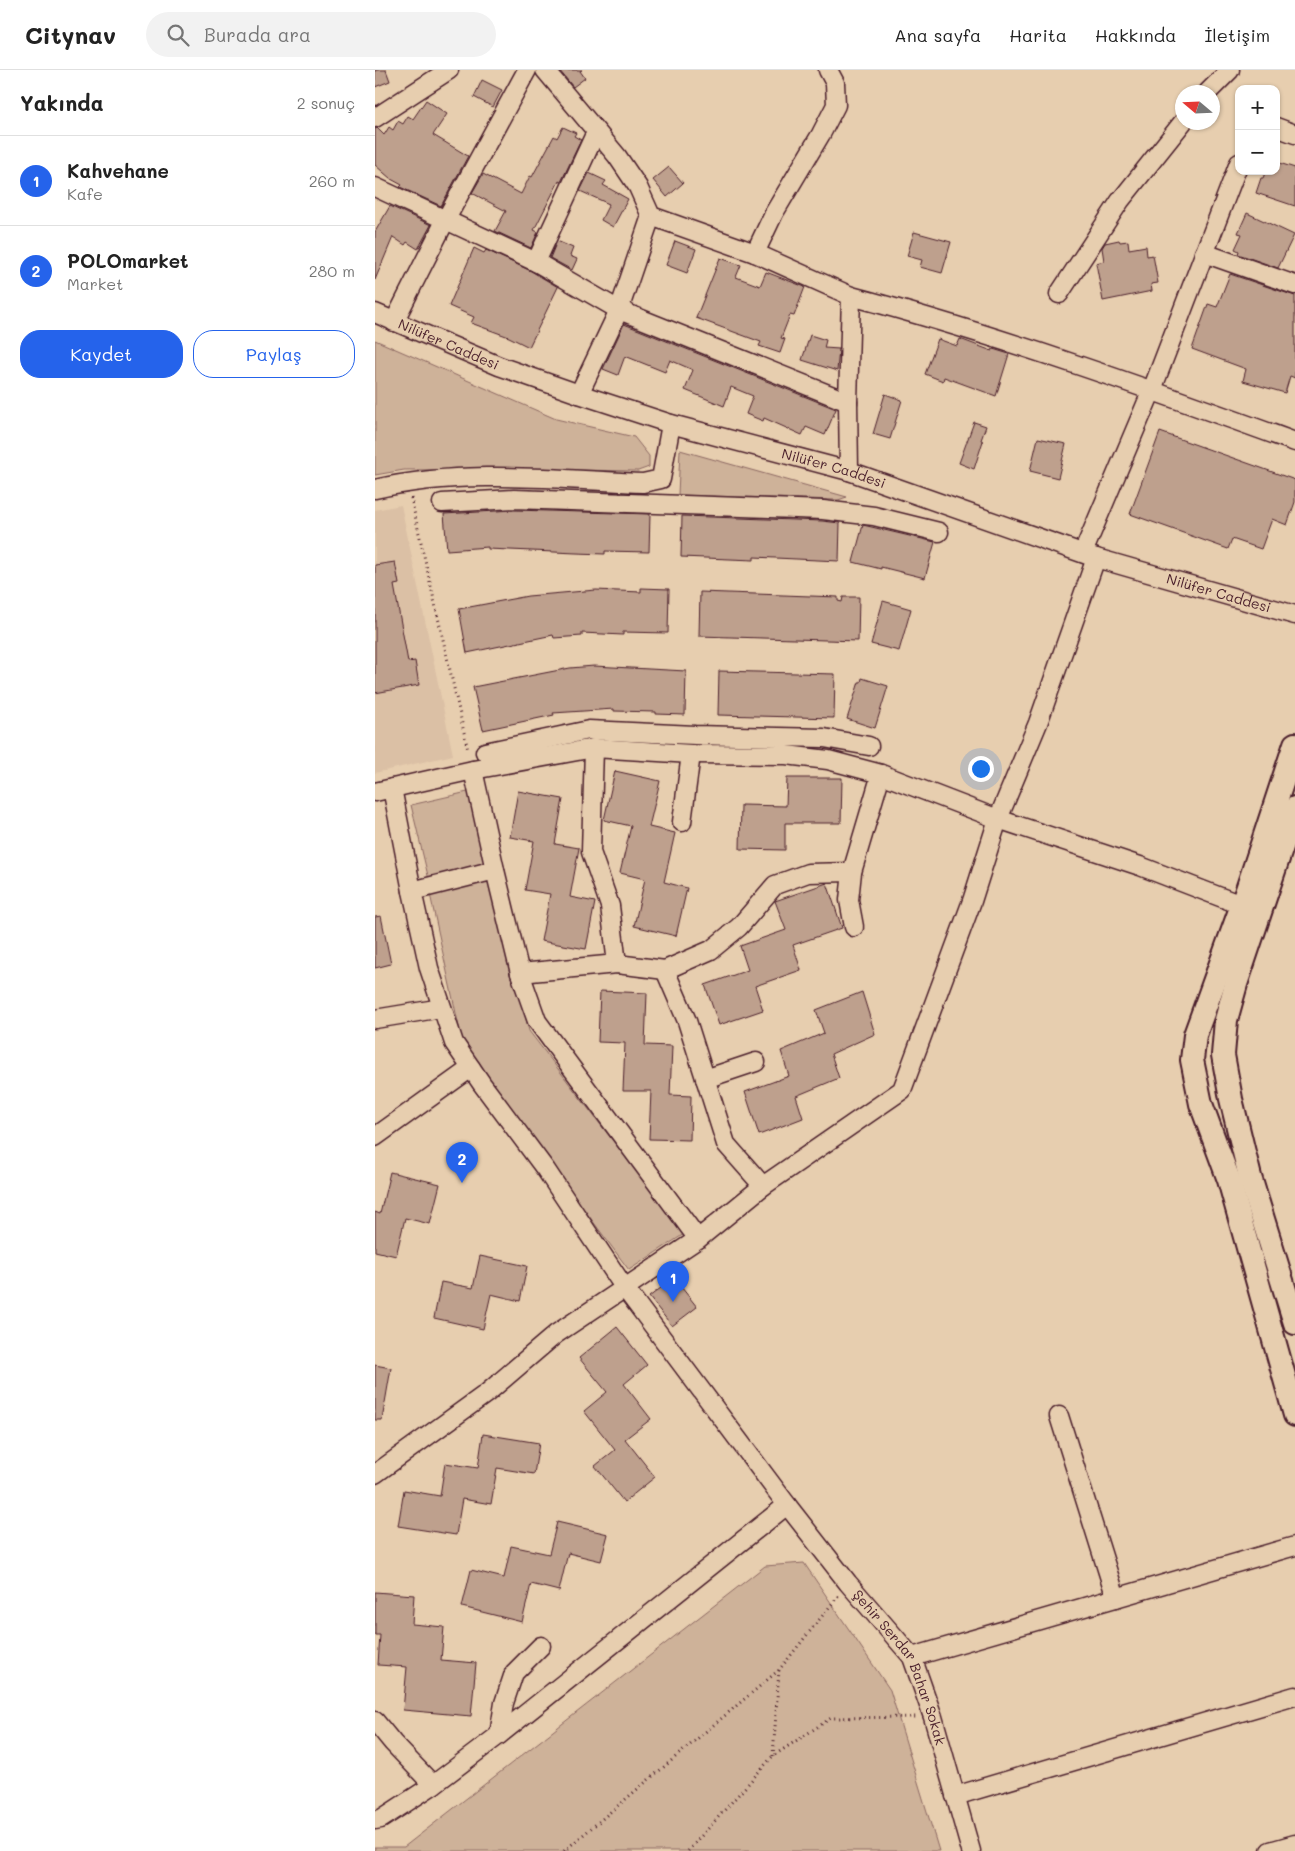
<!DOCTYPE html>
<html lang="tr">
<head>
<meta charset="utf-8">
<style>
  body { margin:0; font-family:Mali,sans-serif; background:#f2f2f2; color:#222 }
  .controls { position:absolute; right:15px; top:15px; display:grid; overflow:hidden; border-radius:10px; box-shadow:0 1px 4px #0004 }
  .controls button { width:45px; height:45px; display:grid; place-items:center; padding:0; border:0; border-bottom:1px solid #e0e0e0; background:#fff; color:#222; font:25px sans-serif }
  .compass { position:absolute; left:800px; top:15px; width:45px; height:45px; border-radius:50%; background:#fff; box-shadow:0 1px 4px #0004; rotate:289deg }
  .you { position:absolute; left:605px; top:698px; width:18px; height:18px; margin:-12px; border:4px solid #fff; border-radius:50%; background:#1a73e8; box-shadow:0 0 0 8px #1a73e833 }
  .badge { display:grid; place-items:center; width:32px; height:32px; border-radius:50%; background:#2563eb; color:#fff; font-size:16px; font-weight:700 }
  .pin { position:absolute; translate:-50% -41px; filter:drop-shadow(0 1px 2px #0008) }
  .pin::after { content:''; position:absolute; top:26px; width:18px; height:15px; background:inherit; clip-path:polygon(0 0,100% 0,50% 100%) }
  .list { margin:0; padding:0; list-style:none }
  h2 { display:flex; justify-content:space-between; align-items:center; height:65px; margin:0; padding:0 20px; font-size:21px }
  h2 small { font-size:16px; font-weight:400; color:#767676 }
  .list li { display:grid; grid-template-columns:32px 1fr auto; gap:15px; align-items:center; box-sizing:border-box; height:90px; padding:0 20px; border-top:1px solid #e0e0e0 }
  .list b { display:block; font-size:19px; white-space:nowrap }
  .list p { margin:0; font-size:16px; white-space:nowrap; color:#767676 }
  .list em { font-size:16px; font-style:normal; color:#767676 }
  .actions { display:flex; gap:10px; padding:15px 20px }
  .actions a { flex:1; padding:11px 0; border:1px solid #2563eb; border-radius:20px; text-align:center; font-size:18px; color:#2563eb }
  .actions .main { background:#2563eb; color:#fff }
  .icon { flex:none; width:28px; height:28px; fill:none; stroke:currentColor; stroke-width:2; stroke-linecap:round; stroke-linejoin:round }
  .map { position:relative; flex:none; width:920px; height:1781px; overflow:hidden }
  header { display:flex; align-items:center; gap:30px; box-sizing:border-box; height:70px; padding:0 25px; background:#fff; border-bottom:1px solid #e0e0e0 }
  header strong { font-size:24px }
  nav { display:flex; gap:28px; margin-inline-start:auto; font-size:18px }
  .search { width:350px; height:45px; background:#f2f2f2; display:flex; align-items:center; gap:12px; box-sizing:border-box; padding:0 18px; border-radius:28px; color:#767676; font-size:19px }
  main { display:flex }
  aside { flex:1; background:#fff }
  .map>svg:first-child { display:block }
  .built { fill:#dbc0a5 }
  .green { fill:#ceb299; stroke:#8c6862 }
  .building { fill:#bea08d; stroke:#4a1f2b }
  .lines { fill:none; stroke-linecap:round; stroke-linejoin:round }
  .minor-casing { stroke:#4a1f2b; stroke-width:21 }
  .major-casing { stroke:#4a1f2b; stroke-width:26 }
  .path { stroke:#4a1f2b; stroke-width:3; stroke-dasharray:1 4; stroke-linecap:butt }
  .minor { stroke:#e7ceaf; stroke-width:18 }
  .major { stroke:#e7ceaf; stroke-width:22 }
  .labels { text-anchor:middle; stroke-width:4; stroke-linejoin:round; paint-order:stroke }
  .street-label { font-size:14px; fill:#4a1f2b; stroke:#e7ceaf }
</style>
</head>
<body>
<header>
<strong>Citynav</strong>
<div class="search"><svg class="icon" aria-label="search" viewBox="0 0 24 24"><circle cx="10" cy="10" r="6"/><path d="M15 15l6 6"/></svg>Burada ara</div>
<nav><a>Ana sayfa</a><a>Harita</a><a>Hakkında</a><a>İletişim</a></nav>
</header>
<main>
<aside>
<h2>Yakında<small>2 sonuç</small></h2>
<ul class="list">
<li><span class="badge">1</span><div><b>Kahvehane</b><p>Kafe</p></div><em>260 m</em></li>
<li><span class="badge">2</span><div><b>POLOmarket</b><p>Market</p></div><em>280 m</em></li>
</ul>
<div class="actions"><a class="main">Kaydet</a><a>Paylaş</a></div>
</aside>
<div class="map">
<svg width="920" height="1781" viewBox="0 0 920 1781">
  <rect width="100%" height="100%" fill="#e7ceaf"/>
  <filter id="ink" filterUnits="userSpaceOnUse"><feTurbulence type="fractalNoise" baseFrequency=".02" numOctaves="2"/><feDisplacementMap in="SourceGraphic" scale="10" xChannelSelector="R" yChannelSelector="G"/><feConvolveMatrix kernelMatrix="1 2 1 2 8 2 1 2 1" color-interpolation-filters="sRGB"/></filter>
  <g filter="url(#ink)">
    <path class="built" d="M26,435L78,685L0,703V440Z"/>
    <g class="green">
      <path d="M0,270L181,349L259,367L274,386V397L263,401L137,399L29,400L0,405Z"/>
      <path d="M305,380L472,427L463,430L303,425Z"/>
      <path d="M97,721L114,795L54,810L36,735Z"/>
      <path d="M116,809L154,961L309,1164L254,1200L104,998L86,966L55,824Z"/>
      <path d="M429,1493L515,1620L564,1781H0V1777H29L390,1496Z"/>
    </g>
    <g class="building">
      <path d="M0,0H11L15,11L0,17Z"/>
      <path d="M184,0H207L205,1L210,8L198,17Z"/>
      <path d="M107,10L127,20L118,37L99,27Z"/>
      <path d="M51,30L72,44L58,65L93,86L66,136L25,117L27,115L16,109L0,95V59L2,58L9,65L14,57L18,60L23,51L28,54L33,46L38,49Z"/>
      <path d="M188,57L201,63L199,66L206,70L186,112L184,111L159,160L163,162L156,178L120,161L131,141L97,123L108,104L146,124L155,106L157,107L179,66L182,68Z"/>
      <path d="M901,92L920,98V136L881,123L886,108H888L891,101H901Z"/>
      <path d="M294,97L308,113L292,127L278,110Z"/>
      <path d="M214,103L231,111L228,115L253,129L238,157L226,150L234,134L205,121Z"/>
      <path d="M15,136L56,155L43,179L32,172L30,175L18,167L0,210V162Z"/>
      <path d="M872,143L919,165L903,198L863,184L864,181L860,179L867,164L863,163Z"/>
      <path d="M539,162L576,172L567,203L545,197L547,190L532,186Z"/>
      <path d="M744,170L745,172L753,171L754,179L771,176L772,186L778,185L783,213L776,214L777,221L728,231L721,193L729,191L727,178L730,173Z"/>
      <path d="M182,171L198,178L195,186L202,189L197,200L175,188Z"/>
      <path d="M300,171L321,179L312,203L291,195Z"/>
      <path d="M99,178L109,183L111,180L156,201L183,217L154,277L134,267L96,253L99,247L74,236Z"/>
      <path d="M345,188L366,195L361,207L385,216L391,202L430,217L419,246L415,245L406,268L410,269L405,283L384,276L386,272L321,248Z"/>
      <path d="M855,204L920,226V308L915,306L910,323L868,311L871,299L817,279L833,234L842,237Z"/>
      <path d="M249,254L461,339L450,365L431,357L427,365L389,348L388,351L371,344L378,326L356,317L349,336L310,320L318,300L295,290L290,302L250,286L243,305L228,299Z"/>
      <path d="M435,265L451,270L449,278L464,279L462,301L427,290Z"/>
      <path d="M563,269L582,276L585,269L617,281L618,279L634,284L621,326L569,307L568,311L550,304Z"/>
      <path d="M510,324L527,330L515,369L498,364Z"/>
      <path d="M599,352L611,356L606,370L608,371L599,399L584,393Z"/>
      <path d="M785,362L920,410V432L912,455L897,449L886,479L857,469L853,479L755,444Z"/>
      <path d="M663,368L691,374L683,408L655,401Z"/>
      <path d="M139,440L275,444L274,482L230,481V484L201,483L113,479V477L72,480L69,444Z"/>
      <path d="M307,446L447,451L465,453L464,491L379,487V490L306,487Z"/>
      <path d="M488,455L560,472L550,508L506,497V499L478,492Z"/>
      <path d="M20,492L24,514L19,515L33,592L40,591L44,615L0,623V495Z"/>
      <path d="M266,518L294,519L293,563L248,562V565L207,563V566L179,568L178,565L92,583L84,539L153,526L221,520L266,522Z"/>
      <path d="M325,522L463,527V531L467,532L468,527H484L483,571L324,566Z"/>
      <path d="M508,531L536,539L524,581L496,574Z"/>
      <path d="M219,596L311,601L310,645L281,644V642L239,641V639L178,643L179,645L108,660L98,617L195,598Z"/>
      <path d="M344,601L460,604L459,648L343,645Z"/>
      <path d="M487,608L513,616L500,658L472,649L484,612H486Z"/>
      <path d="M240,701L285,711L274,757L300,763L289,812L312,818L301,866L259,856L270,809L245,803L256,756L229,750Z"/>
      <path d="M412,708H467L466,753H410V780L365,779L366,735L411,736Z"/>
      <path d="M143,721L188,729L180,774L204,778L195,827L220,832L211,879L166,871L175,824L150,820L159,771L135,767Z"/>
      <path d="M452,813L467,858L418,875L426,900L380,916L388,940L344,955L330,915L373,900L365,876L411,860L400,831Z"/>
      <path d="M6,846L16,894L0,898V847Z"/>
      <path d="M225,921L272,923L270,975L297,976L295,1025L316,1026L315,1070L274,1069L276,1021H248L250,973L223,972Z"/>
      <path d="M487,922L500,964L456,984L464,1008L421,1026L428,1048L384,1065L370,1022L414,1006L406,981L449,963L441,940Z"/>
      <path d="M15,1102L65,1114L55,1154L30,1148L21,1186L0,1181V1142L5,1144Z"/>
      <path d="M105,1186L152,1196L145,1231L116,1224L108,1259L59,1248L66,1212L98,1218Z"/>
      <path d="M299,1208L322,1237L297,1256L274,1227Z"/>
      <path d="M242,1257L272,1295L249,1314L276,1349L250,1369L280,1407L249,1432L220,1396L240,1380L209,1341L232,1322L204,1288Z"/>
      <path d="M0,1295L16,1298L7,1350H0Z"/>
      <path d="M108,1364L164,1373L159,1404L122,1398L116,1434L87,1429L81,1465L23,1456L29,1420L65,1426L70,1393L103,1398Z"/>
      <path d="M182,1452L233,1464L226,1491L193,1483L184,1521L156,1514L147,1552L87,1537L96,1500L129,1508L136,1476L174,1484Z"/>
      <path d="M0,1522L39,1525L37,1554L69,1557L66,1590L101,1593L96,1646L28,1640L32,1597L3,1595L5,1565H0Z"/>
    </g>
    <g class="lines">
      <g class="minor-casing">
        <g id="minor">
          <path d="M170,0L242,86L263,117L276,146L380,183L476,226L473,332L474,401"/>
          <path d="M833,22L855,0"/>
          <path d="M0,48L74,0"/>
          <path d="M901,57L920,64"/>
          <path d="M0,117L161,192L244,240L473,332"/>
          <path d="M380,183L399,143L446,64L461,35L460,13L453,0"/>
          <path d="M829,183L920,215"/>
          <path d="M161,192L221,62"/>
          <path d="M684,224L745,131L808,52"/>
          <path d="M476,226C627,266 774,319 920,372"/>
          <path id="s1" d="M0,243L124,296L204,324L296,354L474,401L721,488L920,545"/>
          <path d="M19,252L70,151L152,0"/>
          <path d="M204,324L244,240L276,146"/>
          <path d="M0,419C87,399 179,409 268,413L286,409L296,354"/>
          <path d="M67,433L139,429L448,440L499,446L564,462"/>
          <path d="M708,483L777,320L864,93"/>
          <path d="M219,678L216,782L235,836L242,894"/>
          <path d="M110,682L214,660L320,665L449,668L494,676"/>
          <path d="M98,700L120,800"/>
          <path d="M506,704L477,802L433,803L400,815L364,857L336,880L290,900L312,951L351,1074L388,1116L527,1020L597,831L623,749L663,653L721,488"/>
          <path d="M17,718L37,821L120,800L145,903L242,894L290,900"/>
          <path d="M0,722L98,700L219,678L316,684L411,685L453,690L506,704L623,749L765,796L879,840"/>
          <path d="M307,752L316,684"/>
          <path d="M477,802L474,830L479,857"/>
          <path d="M37,821L54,898L79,973L107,1014L171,1100L249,1217L412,1435L124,1665"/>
          <path d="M145,903L162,951L323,1169"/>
          <path d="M0,949L67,938"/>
          <path d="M330,1009L381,992"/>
          <path d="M0,1067L96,998"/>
          <path d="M684,1346L741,1528"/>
          <path d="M0,1404L112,1323L181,1264L323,1169L388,1116"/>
          <path id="s2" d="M412,1435L473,1513L537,1587L558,1647L596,1781"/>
          <path d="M537,1587L920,1476"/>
          <path d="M0,1651L18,1673L58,1715"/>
          <path d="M580,1726L920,1626"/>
          <path d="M0,1750L6,1749L58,1715L124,1665L129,1633L139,1603L166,1576"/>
          <path d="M895,1781L920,1774"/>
        </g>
      </g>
      <g class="major-casing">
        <g id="major">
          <path d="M920,674L867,835L820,965L817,990L826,1034L854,1110L920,1345"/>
          <path d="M920,738L861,914L851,950L848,985L856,1029L875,1107L920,1253"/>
        </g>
      </g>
      <g class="path">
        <path d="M36,428L93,680"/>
        <path d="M398,1686L404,1600"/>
        <path d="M189,1781L404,1600L464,1525"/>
        <path d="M313,1781L398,1686L456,1648L542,1647"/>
      </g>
      <use href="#minor" class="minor"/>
      <use href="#major" class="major"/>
    </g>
  </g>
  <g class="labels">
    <g class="street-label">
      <text dy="5" stroke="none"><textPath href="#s1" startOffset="80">Nilüfer Caddesi</textPath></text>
      <text dy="5" stroke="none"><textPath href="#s1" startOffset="485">Nilüfer Caddesi</textPath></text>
      <text dy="5" stroke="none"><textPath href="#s1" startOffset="890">Nilüfer Caddesi</textPath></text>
      <text dy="5" stroke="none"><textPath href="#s2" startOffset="200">Şehir Serdar Bahar Sokak</textPath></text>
    </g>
  </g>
</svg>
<div class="controls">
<button>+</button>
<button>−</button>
</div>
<svg class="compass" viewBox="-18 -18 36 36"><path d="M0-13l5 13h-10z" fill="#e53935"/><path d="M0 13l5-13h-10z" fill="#767676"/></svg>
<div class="you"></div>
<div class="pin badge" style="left:298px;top:1232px">1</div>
<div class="pin badge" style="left:87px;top:1113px">2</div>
</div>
</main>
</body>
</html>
